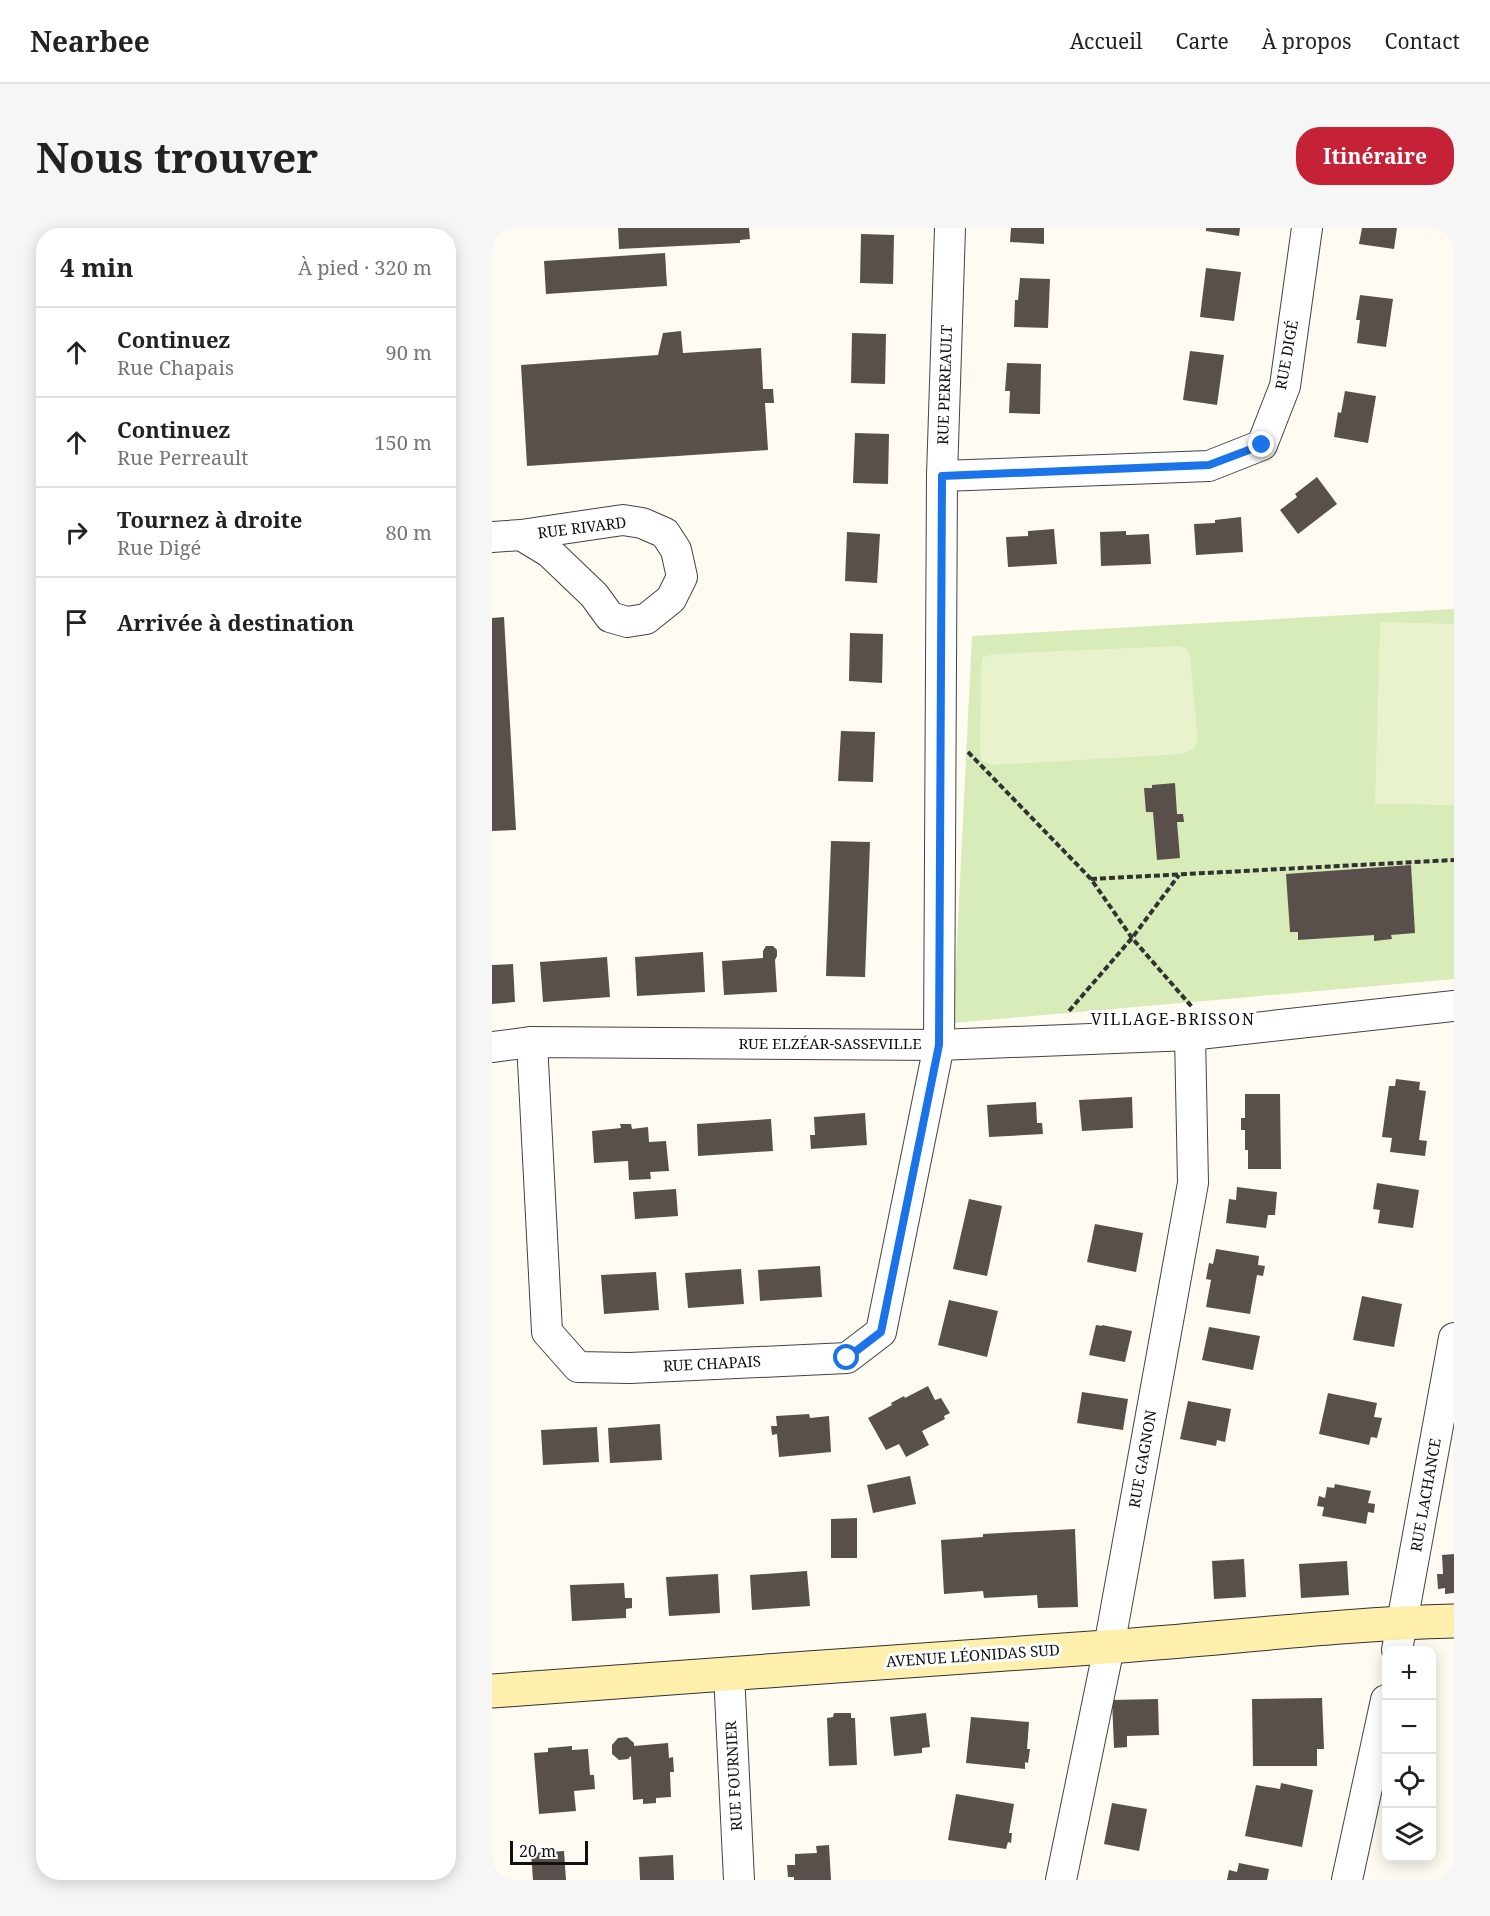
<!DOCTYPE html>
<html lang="fr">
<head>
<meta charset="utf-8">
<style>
  body { margin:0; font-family:"Noto Serif",serif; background:#f6f6f6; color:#222 }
  .controls { position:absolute; right:18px; bottom:18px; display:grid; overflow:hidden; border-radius:12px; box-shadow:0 3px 15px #0003 }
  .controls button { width:54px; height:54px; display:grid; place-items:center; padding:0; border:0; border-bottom:2px solid #e0e0e0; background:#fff; color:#222; font:30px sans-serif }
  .scale { position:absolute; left:18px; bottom:15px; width:78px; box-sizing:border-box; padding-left:6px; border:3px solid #101010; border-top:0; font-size:16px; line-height:21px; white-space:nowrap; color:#101010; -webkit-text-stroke:4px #fff; paint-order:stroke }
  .stop { position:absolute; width:18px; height:18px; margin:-14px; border:4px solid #1a73e8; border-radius:50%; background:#fff }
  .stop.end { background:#1a73e8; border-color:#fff; box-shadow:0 2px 6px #0008 }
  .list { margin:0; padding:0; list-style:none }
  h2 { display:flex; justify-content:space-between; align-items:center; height:78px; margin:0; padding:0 24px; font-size:26px }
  h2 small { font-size:20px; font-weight:400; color:#767676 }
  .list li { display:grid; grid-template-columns:39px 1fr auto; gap:18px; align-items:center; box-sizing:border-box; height:90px; padding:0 24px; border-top:2px solid #e0e0e0 }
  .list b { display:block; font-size:22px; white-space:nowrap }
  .list p { margin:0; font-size:20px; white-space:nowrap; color:#767676 }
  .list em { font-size:20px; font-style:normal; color:#767676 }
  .icon { flex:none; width:33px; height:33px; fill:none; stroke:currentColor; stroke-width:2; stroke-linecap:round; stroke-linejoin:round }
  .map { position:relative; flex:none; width:962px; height:1652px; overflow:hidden; border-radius:24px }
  header { display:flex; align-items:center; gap:36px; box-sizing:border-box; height:84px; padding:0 30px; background:#fff; border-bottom:2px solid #e0e0e0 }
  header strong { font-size:28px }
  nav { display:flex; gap:33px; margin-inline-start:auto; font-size:21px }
  .intro { display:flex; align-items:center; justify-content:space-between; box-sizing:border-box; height:144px; padding:0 36px }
  h1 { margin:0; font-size:42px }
  .button { padding:15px 27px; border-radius:24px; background:#c62237; color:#fff; font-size:21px; font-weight:700 }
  main { display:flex; gap:36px; padding:0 36px }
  aside { flex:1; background:#fff; border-radius:24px; box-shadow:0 3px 15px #0003 }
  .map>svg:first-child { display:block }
  .green { fill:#d8ecba }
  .pitch { fill:#e8f2cc }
  .building { fill:#59504b }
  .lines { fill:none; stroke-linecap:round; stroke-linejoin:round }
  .street-casing { stroke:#434343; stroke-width:32 }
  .secondary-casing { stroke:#323232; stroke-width:35 }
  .path { stroke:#323232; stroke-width:4; stroke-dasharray:6 3; stroke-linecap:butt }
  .street { stroke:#fff; stroke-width:30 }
  .secondary { stroke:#ffefad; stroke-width:33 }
  .route { stroke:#1a73e8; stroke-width:8 }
  .labels { text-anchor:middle; stroke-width:6; stroke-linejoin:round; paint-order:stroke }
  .street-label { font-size:15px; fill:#101010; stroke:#fff }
  .neighbourhood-label { font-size:16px; letter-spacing:1.5px; fill:#101010; stroke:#fff }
</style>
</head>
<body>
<header>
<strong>Nearbee</strong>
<nav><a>Accueil</a><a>Carte</a><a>À propos</a><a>Contact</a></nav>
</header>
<div class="intro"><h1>Nous trouver</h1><a class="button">Itinéraire</a></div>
<main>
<aside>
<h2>4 min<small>À pied · 320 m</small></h2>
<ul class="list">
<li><svg class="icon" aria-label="ahead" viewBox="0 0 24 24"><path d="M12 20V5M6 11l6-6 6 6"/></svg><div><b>Continuez</b><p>Rue Chapais</p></div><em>90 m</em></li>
<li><svg class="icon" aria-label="ahead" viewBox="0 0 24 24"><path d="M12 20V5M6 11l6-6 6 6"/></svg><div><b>Continuez</b><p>Rue Perreault</p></div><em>150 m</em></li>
<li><svg class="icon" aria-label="right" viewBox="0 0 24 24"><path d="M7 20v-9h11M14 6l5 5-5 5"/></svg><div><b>Tournez à droite</b><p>Rue Digé</p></div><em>80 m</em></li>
<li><svg class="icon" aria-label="arrive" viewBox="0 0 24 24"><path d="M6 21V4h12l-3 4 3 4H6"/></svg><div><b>Arrivée à destination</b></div></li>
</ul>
</aside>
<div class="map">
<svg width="962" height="1652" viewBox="0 0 962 1652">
  <rect width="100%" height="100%" fill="#fffbf2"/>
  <path class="green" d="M962,381V751L461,795L480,408Z"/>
  <g class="pitch">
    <path d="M888,394L962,396V577L883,576Z"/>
    <path d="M685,418L694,420L698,429L706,513L702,520L691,526L501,537L490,533L488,524L489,441L491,429L502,426Z"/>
  </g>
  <g class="building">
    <path d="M126,0H257L258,11L248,12V15L127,21Z"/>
    <path d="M519,0H552V16L518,14Z"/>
    <path d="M714,0H748L747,8L714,3Z"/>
    <path d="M870,0H905L902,21L867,16Z"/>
    <path d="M369,6L402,7L401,56L368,55Z"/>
    <path d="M173,25L175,58L54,66L52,33Z"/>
    <path d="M714,40L749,44L742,93L708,89Z"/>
    <path d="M528,50L558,51L556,100L522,99L523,72H526Z"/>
    <path d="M868,67L901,71L894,119L865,115L868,92H864Z"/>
    <path d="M189,103L191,125L269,120L271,161H281L282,175H273L276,222L35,238L29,137L166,127L171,105Z"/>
    <path d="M360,105L394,106L393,156L359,155Z"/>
    <path d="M698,123L732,127L725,177L691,172Z"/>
    <path d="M515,135L549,136L548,186L517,185L518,163H513Z"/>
    <path d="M853,163L884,168L876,215L842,209L846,184L849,185Z"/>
    <path d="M363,205L397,206L396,256L361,255Z"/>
    <path d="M825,249L845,276L806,306L788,282L805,269L803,266Z"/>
    <path d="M749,289L751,324L704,327L702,296L723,295V292Z"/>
    <path d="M562,301L565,336L516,339L514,309L536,308V303Z"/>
    <path d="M634,303V307L657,306L659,336L609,338L608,304Z"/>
    <path d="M355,304L388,306L385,355L353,353Z"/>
    <path d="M12,389L24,602L0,603V390Z"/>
    <path d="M358,405L391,406L390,455L357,453Z"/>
    <path d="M349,503L383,504L381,554L346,553Z"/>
    <path d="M683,555L685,586H691L692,594H685L688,630L665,632L661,584H654L652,560H660V557Z"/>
    <path d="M339,613L378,614L373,749L334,748Z"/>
    <path d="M919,637L923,705L899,707L900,711L882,713V707L806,712V704H798L794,646Z"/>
    <path d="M274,718H281L285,722V728L283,732L285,764L232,767L230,733L271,730V723Z"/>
    <path d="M211,724L213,764L145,768L143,729Z"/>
    <path d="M115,729L118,769L51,774L48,734Z"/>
    <path d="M21,736L23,774L0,776V737Z"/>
    <path d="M904,851L928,854L927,862L934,863L927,912L935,913L933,928L898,924L900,910L890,909L897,858H903Z"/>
    <path d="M753,866H788L789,941H756V922H753V902H749V890H753Z"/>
    <path d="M640,869L641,900L590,903L587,872Z"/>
    <path d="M544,874L545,895H550L551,906L497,909L495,877Z"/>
    <path d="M373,885L375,917L319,921L318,907H323L322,889Z"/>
    <path d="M279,891L281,923L206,928L205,896Z"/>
    <path d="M128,896H139L140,901L156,899L157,914L174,913L177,943L158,944L159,951L137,952L136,933L102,935L100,903L129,900Z"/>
    <path d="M885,955L927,962L921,1000L886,995L888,982L881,981Z"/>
    <path d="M745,959L785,964L783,987H776L774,1000L734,995L737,971L744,972Z"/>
    <path d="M184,961L186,988L143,991L141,964Z"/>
    <path d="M477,971L510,978L495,1048L461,1041Z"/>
    <path d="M603,996L651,1005L644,1044L595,1034Z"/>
    <path d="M724,1021L767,1028L766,1037L773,1038L771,1048L765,1047L758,1086L714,1079L719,1052L714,1051L717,1035L721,1036Z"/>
    <path d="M328,1038L330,1069L268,1073L266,1042Z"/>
    <path d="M249,1041L252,1076L196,1080L193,1045Z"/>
    <path d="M164,1044L167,1082L112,1086L109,1047Z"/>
    <path d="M870,1068L910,1076L902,1119L861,1112Z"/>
    <path d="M457,1072L506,1083L495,1129L446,1117Z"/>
    <path d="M604,1097L610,1098V1097L640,1103L633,1134L597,1127Z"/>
    <path d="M717,1099L768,1108L761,1142L710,1132Z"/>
    <path d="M436,1158L443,1172L449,1170L458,1185L452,1188L453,1191L430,1203L437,1217L414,1229L407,1216L394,1222L376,1190L400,1177L399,1175L412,1168L413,1170Z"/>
    <path d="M590,1164L636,1171L631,1202L585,1195Z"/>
    <path d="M836,1165L885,1175L882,1189L890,1190L885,1210L879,1209L877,1217L827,1206Z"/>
    <path d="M696,1173L739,1181L733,1214L725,1212L724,1218L688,1211Z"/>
    <path d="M317,1186L318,1190L337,1188L339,1224L287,1229L285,1206L280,1207L279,1198H285L284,1188Z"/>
    <path d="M168,1196L170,1232L118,1235L116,1200Z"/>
    <path d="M105,1199L107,1234L51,1237L49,1202Z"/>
    <path d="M418,1248L424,1276L381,1285L375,1257Z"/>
    <path d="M843,1256L879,1263L876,1275L883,1276L882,1285L876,1284L874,1296L830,1288L832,1279L825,1278L827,1268L833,1270L835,1259L842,1260Z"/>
    <path d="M365,1290V1330H339V1291Z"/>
    <path d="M583,1301L586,1379L546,1380L545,1367L492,1370L491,1363L452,1366L449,1312L491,1309V1306Z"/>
    <path d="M962,1326V1365L953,1366V1360L946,1361L945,1346H951L950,1327Z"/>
    <path d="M752,1331L754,1369L722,1371L720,1333Z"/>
    <path d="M855,1333L857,1367L809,1370L807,1336Z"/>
    <path d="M315,1343L318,1378L260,1382L258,1347Z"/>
    <path d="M226,1346L228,1385L177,1388L174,1349Z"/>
    <path d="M132,1355L133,1370H140V1380L134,1381V1390L80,1393L78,1357Z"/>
    <path d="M830,1470L832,1521H825V1538H761L760,1471Z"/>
    <path d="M666,1471L667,1507L635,1508V1519L622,1520L620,1472Z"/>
    <path d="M342,1485H359V1490H363L365,1537L337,1538L335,1490L341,1489Z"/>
    <path d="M434,1485L438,1519L430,1520V1525L402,1528L398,1489Z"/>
    <path d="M479,1489L537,1494L535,1521H538L536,1535L533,1534V1541L474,1535Z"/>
    <path d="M135,1509L142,1515V1518L176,1515L177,1530L181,1529L182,1544H178L179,1569L164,1570V1575L151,1576V1571L141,1572L139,1528L136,1531L127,1532L120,1526V1517L126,1510Z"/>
    <path d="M80,1518V1522L96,1521L98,1547H102L103,1561L82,1563L84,1583L47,1586L42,1525L56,1524V1520Z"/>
    <path d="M789,1555L821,1562L810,1619L753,1608L764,1557L788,1561Z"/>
    <path d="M464,1566L522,1576L517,1605H520L519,1615L516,1614L514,1621L456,1612Z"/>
    <path d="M620,1575L655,1581L647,1623L612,1616Z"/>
    <path d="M337,1617L339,1652H302V1649H296L295,1637H303V1626L325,1625L324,1618Z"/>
    <path d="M72,1623L74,1652H41L39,1625Z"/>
    <path d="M181,1627L182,1652H148L147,1629Z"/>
    <path d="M747,1635L777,1641L775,1652H735L737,1642L745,1644Z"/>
  </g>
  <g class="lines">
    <g class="street-casing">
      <g id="street">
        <path d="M450,248L717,238L770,217L793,158L815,0"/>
        <path d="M0,309L29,307L131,292L150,295L173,305L184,322L190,349L179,371L154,391L135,394L118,389L102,367L57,324L29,307"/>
        <path d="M40,814L55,1104L86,1139L138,1140L355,1130L389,1104L447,817L450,248L458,0"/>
        <path d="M0,819L40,814L447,817L698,807L962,778"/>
        <path d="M905,1422L962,1110"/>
        <path d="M237,1445L247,1652"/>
        <path d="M569,1652L617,1419L701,955L698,807"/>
        <path d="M855,1652L894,1472"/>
      </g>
    </g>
    <g class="secondary-casing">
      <path id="secondary" d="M0,1463C205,1447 409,1434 614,1419C730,1411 846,1396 962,1393"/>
    </g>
    <g class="path">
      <path d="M476,524L599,651L640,710L700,779"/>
      <path d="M599,651L962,632"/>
      <path d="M577,783L640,710L687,647"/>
    </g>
    <use href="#street" class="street"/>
    <use href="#secondary" class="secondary"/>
  </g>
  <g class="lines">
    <path class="route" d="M355,1130L389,1104L447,817L450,248L717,237L770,217"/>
  </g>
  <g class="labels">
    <g class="street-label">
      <text transform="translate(795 127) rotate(-80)" y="5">RUE DIGÉ</text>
      <text transform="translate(453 157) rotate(-88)" y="5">RUE PERREAULT</text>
      <text transform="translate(90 300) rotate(-7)" y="5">RUE RIVARD</text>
      <text x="338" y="821">RUE ELZÉAR-SASSEVILLE</text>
      <text transform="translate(220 1136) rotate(-3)" y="5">RUE CHAPAIS</text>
      <text transform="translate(651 1231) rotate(-80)" y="5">RUE GAGNON</text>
      <text transform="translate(934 1267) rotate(-80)" y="5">RUE LACHANCE</text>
      <text transform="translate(481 1428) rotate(-4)" y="5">AVENUE LÉONIDAS SUD</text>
      <text transform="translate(242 1548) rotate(-93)" y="5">RUE FOURNIER</text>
    </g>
    <g class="neighbourhood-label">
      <text x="681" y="797">VILLAGE-BRISSON</text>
    </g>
  </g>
</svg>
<div class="controls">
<button>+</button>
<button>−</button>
<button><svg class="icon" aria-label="locate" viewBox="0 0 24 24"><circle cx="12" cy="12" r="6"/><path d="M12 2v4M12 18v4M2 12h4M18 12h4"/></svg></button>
<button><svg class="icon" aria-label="layers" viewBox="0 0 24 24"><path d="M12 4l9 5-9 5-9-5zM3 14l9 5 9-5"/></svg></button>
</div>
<div class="scale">20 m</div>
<div class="stop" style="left:355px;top:1130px"></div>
<div class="stop end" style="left:770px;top:217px"></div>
</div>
</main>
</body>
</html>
